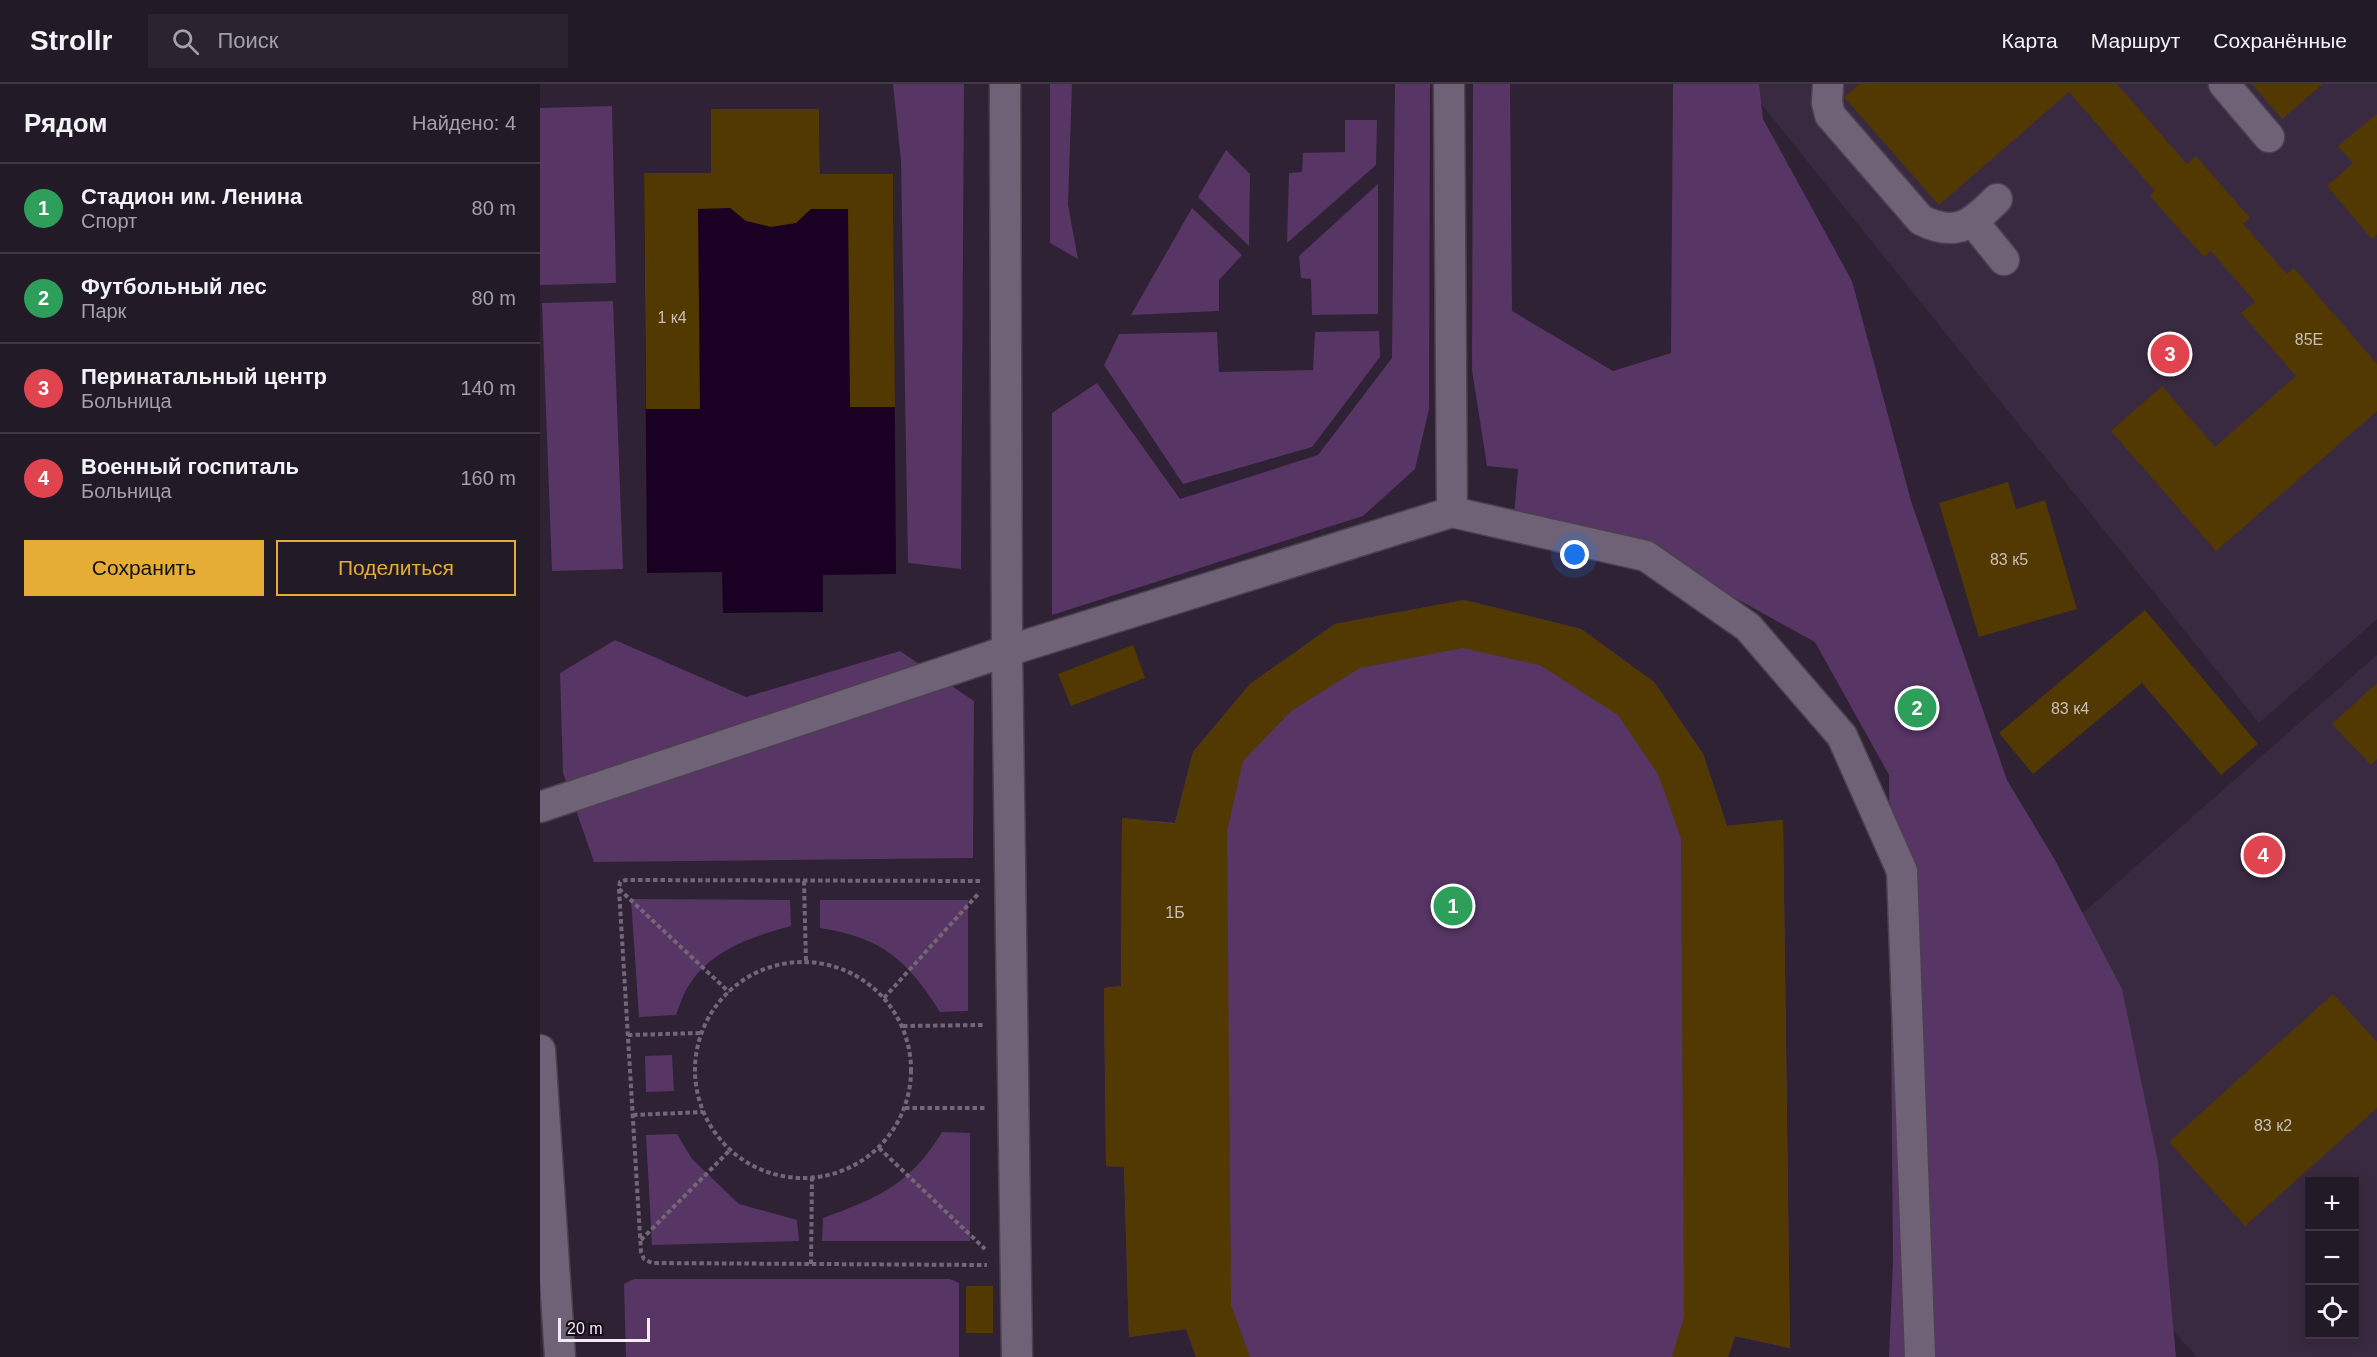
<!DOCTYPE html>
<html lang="ru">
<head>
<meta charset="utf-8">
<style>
  body { margin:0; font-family:Helvetica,sans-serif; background:#2b232f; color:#f1f3f6 }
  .controls { position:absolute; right:18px; bottom:18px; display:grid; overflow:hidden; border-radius:0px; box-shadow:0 3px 15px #0003 }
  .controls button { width:54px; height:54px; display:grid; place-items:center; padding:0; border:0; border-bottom:2px solid #403844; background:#231a27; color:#f1f3f6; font:30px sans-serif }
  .scale { position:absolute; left:18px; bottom:15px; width:92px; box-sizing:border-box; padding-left:6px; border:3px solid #f3ebf7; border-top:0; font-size:16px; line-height:21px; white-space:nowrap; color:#f3ebf7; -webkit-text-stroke:4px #140e16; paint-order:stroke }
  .you { position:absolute; left:1035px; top:471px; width:21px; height:21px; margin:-15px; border:4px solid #fff; border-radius:50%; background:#1a73e8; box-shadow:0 0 0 9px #1a73e833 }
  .badge { display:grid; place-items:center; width:39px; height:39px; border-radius:50%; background:#e5ad35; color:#fff; font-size:20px; font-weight:700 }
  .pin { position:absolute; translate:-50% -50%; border:3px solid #fff; box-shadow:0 2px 6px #0006 }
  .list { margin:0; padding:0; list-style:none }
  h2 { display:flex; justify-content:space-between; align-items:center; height:78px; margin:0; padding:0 24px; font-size:26px }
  h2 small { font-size:20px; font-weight:400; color:#a3a1a7 }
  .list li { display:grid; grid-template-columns:39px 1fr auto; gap:18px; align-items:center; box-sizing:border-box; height:90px; padding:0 24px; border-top:2px solid #403844 }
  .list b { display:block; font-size:22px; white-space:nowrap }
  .list p { margin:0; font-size:20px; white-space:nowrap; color:#a3a1a7 }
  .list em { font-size:20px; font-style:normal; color:#a3a1a7 }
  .actions { display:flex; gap:12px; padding:18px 24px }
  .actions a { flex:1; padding:14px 0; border:2px solid #e5ad35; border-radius:0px; text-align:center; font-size:21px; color:#e5ad35 }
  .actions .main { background:#e5ad35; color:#111 }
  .icon { flex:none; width:33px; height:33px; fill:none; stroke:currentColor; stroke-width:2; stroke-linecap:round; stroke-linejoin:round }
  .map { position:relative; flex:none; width:1837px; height:1273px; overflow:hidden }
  header { display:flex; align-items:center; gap:36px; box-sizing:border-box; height:84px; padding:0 30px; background:#231a27; border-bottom:2px solid #403844 }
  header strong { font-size:28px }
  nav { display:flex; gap:33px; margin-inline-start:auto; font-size:21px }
  .search { width:420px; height:54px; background:#2b232f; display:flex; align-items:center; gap:15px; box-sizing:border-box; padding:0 21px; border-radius:0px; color:#a3a1a7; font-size:22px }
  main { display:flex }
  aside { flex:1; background:#231a27 }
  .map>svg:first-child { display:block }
  .built { fill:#3a2a41; fill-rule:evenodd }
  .green { fill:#573564 }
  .water { fill:#1a0123 }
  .building { fill:#523901 }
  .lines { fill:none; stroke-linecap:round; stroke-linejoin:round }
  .minor-casing { stroke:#4c4150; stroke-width:33 }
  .path { stroke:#736777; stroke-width:4; stroke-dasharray:4.5 3; stroke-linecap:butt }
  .minor { stroke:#706276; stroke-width:30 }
  .labels { text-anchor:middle; stroke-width:6; stroke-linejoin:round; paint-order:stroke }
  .number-label { font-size:16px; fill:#cbbeba }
</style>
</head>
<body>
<header>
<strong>Strollr</strong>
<div class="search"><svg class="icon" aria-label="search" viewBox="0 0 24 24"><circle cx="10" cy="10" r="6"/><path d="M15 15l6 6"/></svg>Поиск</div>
<nav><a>Карта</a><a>Маршрут</a><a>Сохранённые</a></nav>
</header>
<main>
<aside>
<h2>Рядом<small>Найдено: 4</small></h2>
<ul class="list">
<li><span class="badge" style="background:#2e9e5b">1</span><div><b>Стадион им. Ленина</b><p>Спорт</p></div><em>80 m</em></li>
<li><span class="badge" style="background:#2e9e5b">2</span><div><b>Футбольный лес</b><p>Парк</p></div><em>80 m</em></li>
<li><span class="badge" style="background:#e0444e">3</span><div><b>Перинатальный центр</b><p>Больница</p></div><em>140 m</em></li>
<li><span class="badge" style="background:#e0444e">4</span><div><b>Военный госпиталь</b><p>Больница</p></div><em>160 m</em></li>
</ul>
<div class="actions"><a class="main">Сохранить</a><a>Поделиться</a></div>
</aside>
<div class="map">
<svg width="1837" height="1273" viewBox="0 0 1837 1273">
  <rect width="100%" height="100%" fill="#2f2234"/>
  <g class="built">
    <path d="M1218,0H1837V535L1719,639L1210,6Z"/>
    <path d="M1837,571V1273H1657L1382,970ZM1770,1098H1814V1250H1770Z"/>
  </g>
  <g class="green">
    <path d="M353,0H424L421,485L368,479L361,77Z"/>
    <path d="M510,0H532L528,121L538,175L510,159Z"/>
    <path d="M855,0H890L889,325L875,385L823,432L512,531V329L557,299L640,415L778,371L852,274Z"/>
    <path d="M933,0H970L972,227L1073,287L1131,269L1133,0H1219L1223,35L1312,197L1371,417L1467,696L1515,776L1582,905L1618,1078L1636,1273H1349L1353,1178L1349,691L1275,558L1166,498L972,454L978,385L947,382L932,286Z"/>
    <path d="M72,22L76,199L0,201V24Z"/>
    <path d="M805,36H837L836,81L747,159L749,89L762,88L763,69L805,68Z"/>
    <path d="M686,66L710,90L709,162L658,113Z"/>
    <path d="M838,100V230L772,231L771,195L761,194L759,172Z"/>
    <path d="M652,124L702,171L679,196V227L591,231Z"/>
    <path d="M73,217L83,485L12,487L2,219Z"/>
    <path d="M839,247L840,273L772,363L643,400L564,281L579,250L677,248L679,288L773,286L775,248Z"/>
    <path d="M924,516L1041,545L1114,598L1163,670L1187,742L1243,736L1250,1264L1195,1252L1188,1273H656L646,1245L589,1253L584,1083L566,1082L564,904L581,902L582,734L635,739L653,668L710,600L795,540Z"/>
    <path d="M75,556L206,613L360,567L434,617L433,774L54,778L23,689L20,589Z"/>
    <path d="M91,815L250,816L251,842C213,852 171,866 149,901C143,910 140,921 136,931L99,933Z"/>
    <path d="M280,816H428V927L400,928C367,876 343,854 280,844Z"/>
    <path d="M132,971L134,1007L106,1008L105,972Z"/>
    <path d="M402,1048L430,1049V1157H282L283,1134C338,1114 371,1100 402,1048Z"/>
    <path d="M137,1050L152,1075L199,1120L257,1136L259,1157L112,1161L106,1051Z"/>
    <path d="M94,1195H410L419,1199V1273H86L84,1200Z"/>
  </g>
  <path class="water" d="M171,25H279L280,90H353L356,490L283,491V528L183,529L182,488L107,489L104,89H171Z"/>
  <g class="building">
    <path d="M1319,0H1577L1647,80L1656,72L1710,134L1703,140L1747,190L1754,184L1837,280V327L1676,467L1571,347L1622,302L1675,363L1756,292L1701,229L1715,218L1671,167L1664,173L1610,112L1615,107L1529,8L1399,121L1304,13Z"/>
    <path d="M1712,0H1783L1742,35Z"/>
    <path d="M171,25H279L280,90H353L355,323H310L308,125H271L256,139L231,143L206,137L190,124L158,125L160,325H106L104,89H171Z"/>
    <path d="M1837,30V150L1832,155L1787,102L1813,79L1798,62Z"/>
    <path d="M1468,398L1476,425L1505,416L1537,525L1439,553L1399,419Z"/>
    <path d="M924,516L1041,545L1114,598L1163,670L1187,742L1243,736L1250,1264L1195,1252L1188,1273H1132L1144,1233L1141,754L1118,690L1078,631L1000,581L922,564L820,584L751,627L703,677L687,747L691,1221L710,1273H656L646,1245L589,1253L584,1083L566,1082L564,904L581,902L582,734L635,740L653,668L710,600L795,540Z"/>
    <path d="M1605,526L1718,660L1681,691L1602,599L1493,690L1459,649Z"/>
    <path d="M593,561L605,594L531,622L518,590Z"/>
    <path d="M1837,599V675L1831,681L1792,640Z"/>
    <path d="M1793,910L1837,958V1024L1705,1142L1629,1058Z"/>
    <rect x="426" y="1202" width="27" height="47"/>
  </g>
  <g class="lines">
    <g class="minor-casing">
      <g id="minor">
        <path d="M465,0L467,567L477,1273"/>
        <path d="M1288,0L1287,19L1290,31L1381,136C1417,154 1432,140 1457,115"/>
        <path d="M1684,0L1729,53"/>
        <path d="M1434,139L1464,176"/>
        <path d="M912,428L1106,472L1208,543L1302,652L1362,787L1380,1273"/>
        <path d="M0,723L467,567L912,428L909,0"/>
        <path d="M0,966L20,1273"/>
      </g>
    </g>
    <g class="path">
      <path d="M264,797L266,878"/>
      <path d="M440,797L86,796L80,798L79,805L101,1168L104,1175L112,1179L447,1181"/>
      <path d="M79,805L189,908"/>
      <circle cx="263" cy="986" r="108"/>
      <path d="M344,914L439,809"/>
      <path d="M363,942L443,941"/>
      <path d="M88,951L161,949"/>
      <path d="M365,1024H445"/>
      <path d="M93,1031L163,1028"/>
      <path d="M339,1064L445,1165"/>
      <path d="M101,1156L190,1066"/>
      <path d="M271,1180L272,1094"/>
    </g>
    <use href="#minor" class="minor"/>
  </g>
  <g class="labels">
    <g class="number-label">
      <text x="132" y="239">1 к4</text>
      <text x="1769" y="261">85Е</text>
      <text x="1469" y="481">83 к5</text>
      <text x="1530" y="630">83 к4</text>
      <text x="635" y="834">1Б</text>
      <text x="1733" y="1047">83 к2</text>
    </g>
  </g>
</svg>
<div class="controls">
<button>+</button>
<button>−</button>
<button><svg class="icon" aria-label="locate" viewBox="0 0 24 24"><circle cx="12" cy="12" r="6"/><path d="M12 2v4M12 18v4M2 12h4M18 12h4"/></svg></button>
</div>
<div class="scale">20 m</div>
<div class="you"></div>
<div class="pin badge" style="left:913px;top:822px;background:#2e9e5b">1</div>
<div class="pin badge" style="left:1377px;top:624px;background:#2e9e5b">2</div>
<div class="pin badge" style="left:1630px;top:270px;background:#e0444e">3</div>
<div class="pin badge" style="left:1723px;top:771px;background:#e0444e">4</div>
</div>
</main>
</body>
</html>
